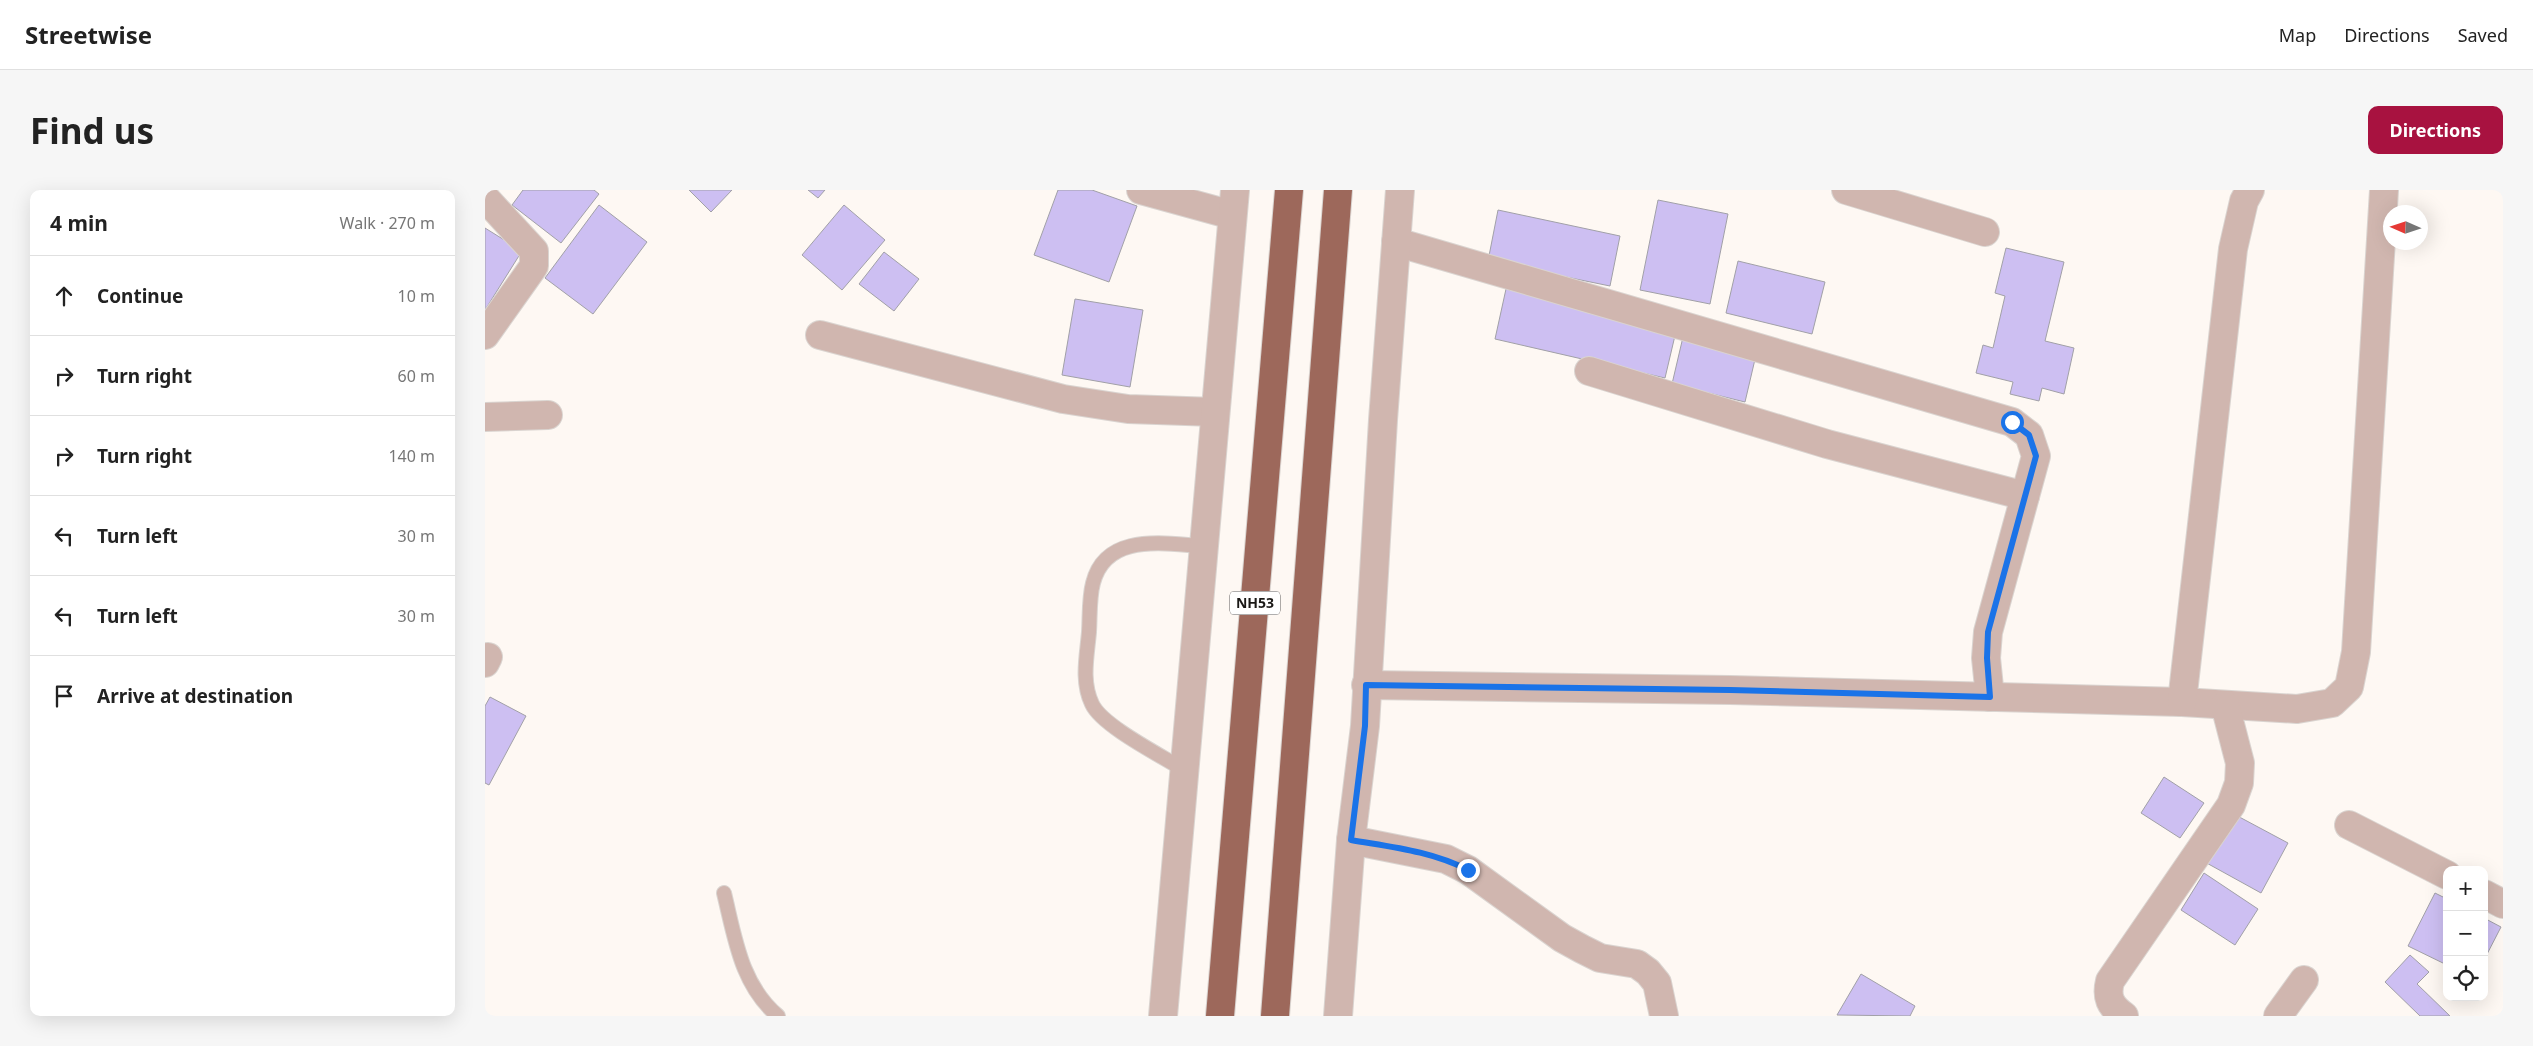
<!DOCTYPE html>
<html lang="en">
<head>
<meta charset="utf-8">
<style>
  body { margin:0; font-family:"Noto Sans",sans-serif; background:#f6f6f6; color:#222 }
  .controls { position:absolute; right:15px; bottom:15px; display:grid; overflow:hidden; border-radius:10px; box-shadow:0 5px 20px #0002 }
  .controls button { width:45px; height:45px; display:grid; place-items:center; padding:0; border:0; border-bottom:1px solid #e0e0e0; background:#fff; color:#222; font:25px sans-serif }
  .compass { position:absolute; left:1898px; top:15px; width:45px; height:45px; border-radius:50%; background:#fff; box-shadow:0 5px 20px #0002; rotate:273deg }
  .stop { position:absolute; width:15px; height:15px; margin:-11px; border:4px solid #1a73e8; border-radius:50%; background:#fff }
  .stop.end { background:#1a73e8; border-color:#fff; box-shadow:0 1px 5px #0008 }
  .list { margin:0; padding:0; list-style:none }
  h2 { display:flex; justify-content:space-between; align-items:center; height:65px; margin:0; padding:0 20px; font-size:21px }
  h2 small { font-size:16px; font-weight:400; color:#767676 }
  .list li { display:grid; grid-template-columns:32px 1fr auto; gap:15px; align-items:center; box-sizing:border-box; height:80px; padding:0 20px; border-top:1px solid #e0e0e0 }
  .list b { display:block; font-size:19px; white-space:nowrap }
  .list em { font-size:16px; font-style:normal; color:#767676 }
  .icon { flex:none; width:28px; height:28px; fill:none; stroke:currentColor; stroke-width:2; stroke-linecap:round; stroke-linejoin:round }
  .map { position:relative; flex:none; width:2018px; height:826px; overflow:hidden; border-radius:10px }
  header { display:flex; align-items:center; gap:30px; box-sizing:border-box; height:70px; padding:0 25px; background:#fff; border-bottom:1px solid #e0e0e0 }
  header strong { font-size:24px }
  nav { display:flex; gap:28px; margin-inline-start:auto; font-size:18px }
  .intro { display:flex; align-items:center; justify-content:space-between; box-sizing:border-box; height:120px; padding:0 30px }
  h1 { margin:0; font-size:35px }
  .button { padding:12px 22px; border-radius:10px; background:#a81240; color:#fff; font-size:18px; font-weight:700 }
  main { display:flex; gap:30px; padding:0 30px }
  aside { flex:1; background:#fff; border-radius:10px; box-shadow:0 5px 20px #0002 }
  .map>svg:first-child { display:block }
  .building { fill:#cdbff2; stroke:#a1a0a7 }
  .lines { fill:none; stroke-linecap:round; stroke-linejoin:round }
  .lane-casing { stroke:#dad4d0; stroke-width:16 }
  .street-casing { stroke:#dad4d0; stroke-width:30 }
  .highway-casing { stroke:#dad4d0; stroke-width:30 }
  .lane { stroke:#d0b6af; stroke-width:14 }
  .street { stroke:#d0b6af; stroke-width:28 }
  .highway { stroke:#9d685b; stroke-width:28 }
  .route { stroke:#1a73e8; stroke-width:6 }
  .labels { text-anchor:middle; stroke-width:4; stroke-linejoin:round; paint-order:stroke }
  .shield { fill:#fff; stroke:#5f5d5c; stroke-width:1 }
  .shield-label { font-size:14px; font-weight:bold; fill:#1a1816 }
</style>
</head>
<body>
<header>
<strong>Streetwise</strong>
<nav><a>Map</a><a>Directions</a><a>Saved</a></nav>
</header>
<div class="intro"><h1>Find us</h1><a class="button">Directions</a></div>
<main>
<aside>
<h2>4 min<small>Walk · 270 m</small></h2>
<ul class="list">
<li><svg class="icon" aria-label="ahead" viewBox="0 0 24 24"><path d="M12 20V5M6 11l6-6 6 6"/></svg><div><b>Continue</b></div><em>10 m</em></li>
<li><svg class="icon" aria-label="right" viewBox="0 0 24 24"><path d="M7 20v-9h11M14 6l5 5-5 5"/></svg><div><b>Turn right</b></div><em>60 m</em></li>
<li><svg class="icon" aria-label="right" viewBox="0 0 24 24"><path d="M7 20v-9h11M14 6l5 5-5 5"/></svg><div><b>Turn right</b></div><em>140 m</em></li>
<li><svg class="icon" aria-label="left" viewBox="0 0 24 24"><path d="M17 20v-9H6M10 6l-5 5 5 5"/></svg><div><b>Turn left</b></div><em>30 m</em></li>
<li><svg class="icon" aria-label="left" viewBox="0 0 24 24"><path d="M17 20v-9H6M10 6l-5 5 5 5"/></svg><div><b>Turn left</b></div><em>30 m</em></li>
<li><svg class="icon" aria-label="arrive" viewBox="0 0 24 24"><path d="M6 21V4h12l-3 4 3 4H6"/></svg><div><b>Arrive at destination</b></div></li>
</ul>
</aside>
<div class="map">
<svg width="2018" height="826" viewBox="0 0 2018 826">
  <rect width="100%" height="100%" fill="#fef8f3"/>
  <g class="building">
    <path d="M38,0H109L114,4L76,53L27,15Z"/>
    <path d="M204,0H247L226,22Z"/>
    <path d="M323,0H340L333,8Z"/>
    <path d="M573,0H607L652,16L624,92L549,65Z"/>
    <path d="M1173,10L1243,24L1225,114L1155,100Z"/>
    <path d="M114,15L162,52L108,124L60,88Z"/>
    <path d="M359,15L400,50L357,100L317,65Z"/>
    <path d="M1013,20L1135,46L1125,96L1003,71Z"/>
    <path d="M0,38L37,61L0,120Z"/>
    <path d="M1521,58L1579,72L1560,151L1589,158L1579,204L1557,198L1554,211L1525,204L1528,192L1491,183L1498,155L1508,158L1520,106L1510,103Z"/>
    <path d="M399,62L434,89L409,121L374,94Z"/>
    <path d="M1253,71L1340,92L1327,144L1241,123Z"/>
    <path d="M1021,99L1192,137L1180,188L1010,149Z"/>
    <path d="M590,109L658,120L645,197L577,185Z"/>
    <path d="M1198,147L1271,165L1260,212L1187,194Z"/>
    <path d="M5,507L41,526L4,595L0,593V516Z"/>
    <path d="M1679,587L1719,613L1695,648L1656,623Z"/>
    <path d="M1745,622L1803,653L1776,703L1718,671Z"/>
    <path d="M1719,683L1773,719L1750,755L1696,720Z"/>
    <path d="M1950,703L1962,709V775L1923,756Z"/>
    <path d="M1999,728L2016,737L1999,770Z"/>
    <path d="M1925,765L1944,782L1932,794L1965,826H1935L1900,792Z"/>
    <path d="M1376,784L1430,816L1425,826L1352,825Z"/>
  </g>
  <g class="lines">
    <g class="lane-casing">
      <g id="lane">
        <path d="M699,580C677,566 617,536 607,514C596,491 602,466 604,442C605,426 604,408 608,393C621,342 679,354 719,356"/>
        <path d="M239,703C250,748 256,795 293,826"/>
      </g>
    </g>
    <g class="street-casing">
      <g id="street">
        <path d="M656,0L747,25"/>
        <path d="M1361,0L1500,42"/>
        <path d="M0,8L49,61V76L0,145"/>
        <path d="M911,52L1527,232L1544,245L1551,266L1503,442L1501,468L1505,507"/>
        <path d="M335,145L578,209L643,219L730,222"/>
        <path d="M1104,181L1342,254L1540,306"/>
        <path d="M0,227L63,225"/>
        <path d="M0,473L3,467"/>
        <path d="M881,495L1245,500L1697,512L1812,519L1847,513L1864,497L1871,462L1899,0"/>
        <path d="M1697,512L1748,59L1759,11L1765,0"/>
        <path d="M1864,635L1962,685"/>
        <path d="M866,650L961,669L983,680L1077,748L1097,759L1115,768L1152,774L1163,782L1172,793L1179,826"/>
        <path d="M1999,704L2018,714"/>
        <path d="M678,826L750,0"/>
        <path d="M853,826L866,650L880,536L898,230L915,0"/>
        <path d="M1639,826C1625,816 1621,807 1625,791L1746,615L1754,593L1755,573L1740,515"/>
        <path d="M1793,826L1819,790"/>
      </g>
    </g>
    <g class="highway-casing">
      <g id="highway">
        <path d="M735,826L804,0"/>
        <path d="M790,826L853,0"/>
      </g>
    </g>
    <use href="#lane" class="lane"/>
    <use href="#street" class="street"/>
    <use href="#highway" class="highway"/>
  </g>
  <g class="lines">
    <path class="route" d="M983,680C946,661 906,657 866,650L880,536L881,495L1245,500L1505,507L1502,468L1503,442L1551,266L1544,245L1527,232"/>
  </g>
  <g class="labels">
    <rect class="shield" x="745" y="401.5" width="50" height="23" rx="4"/>
    <g class="shield-label">
      <text x="770" y="418">NH53</text>
    </g>
  </g>
</svg>
<div class="controls">
<button>+</button>
<button>−</button>
<button><svg class="icon" aria-label="locate" viewBox="0 0 24 24"><circle cx="12" cy="12" r="6"/><path d="M12 2v4M12 18v4M2 12h4M18 12h4"/></svg></button>
</div>
<svg class="compass" viewBox="-18 -18 36 36"><path d="M0-13l5 13h-10z" fill="#e53935"/><path d="M0 13l5-13h-10z" fill="#767676"/></svg>
<div class="stop" style="left:1527px;top:232px"></div>
<div class="stop end" style="left:983px;top:680px"></div>
</div>
</main>
</body>
</html>
